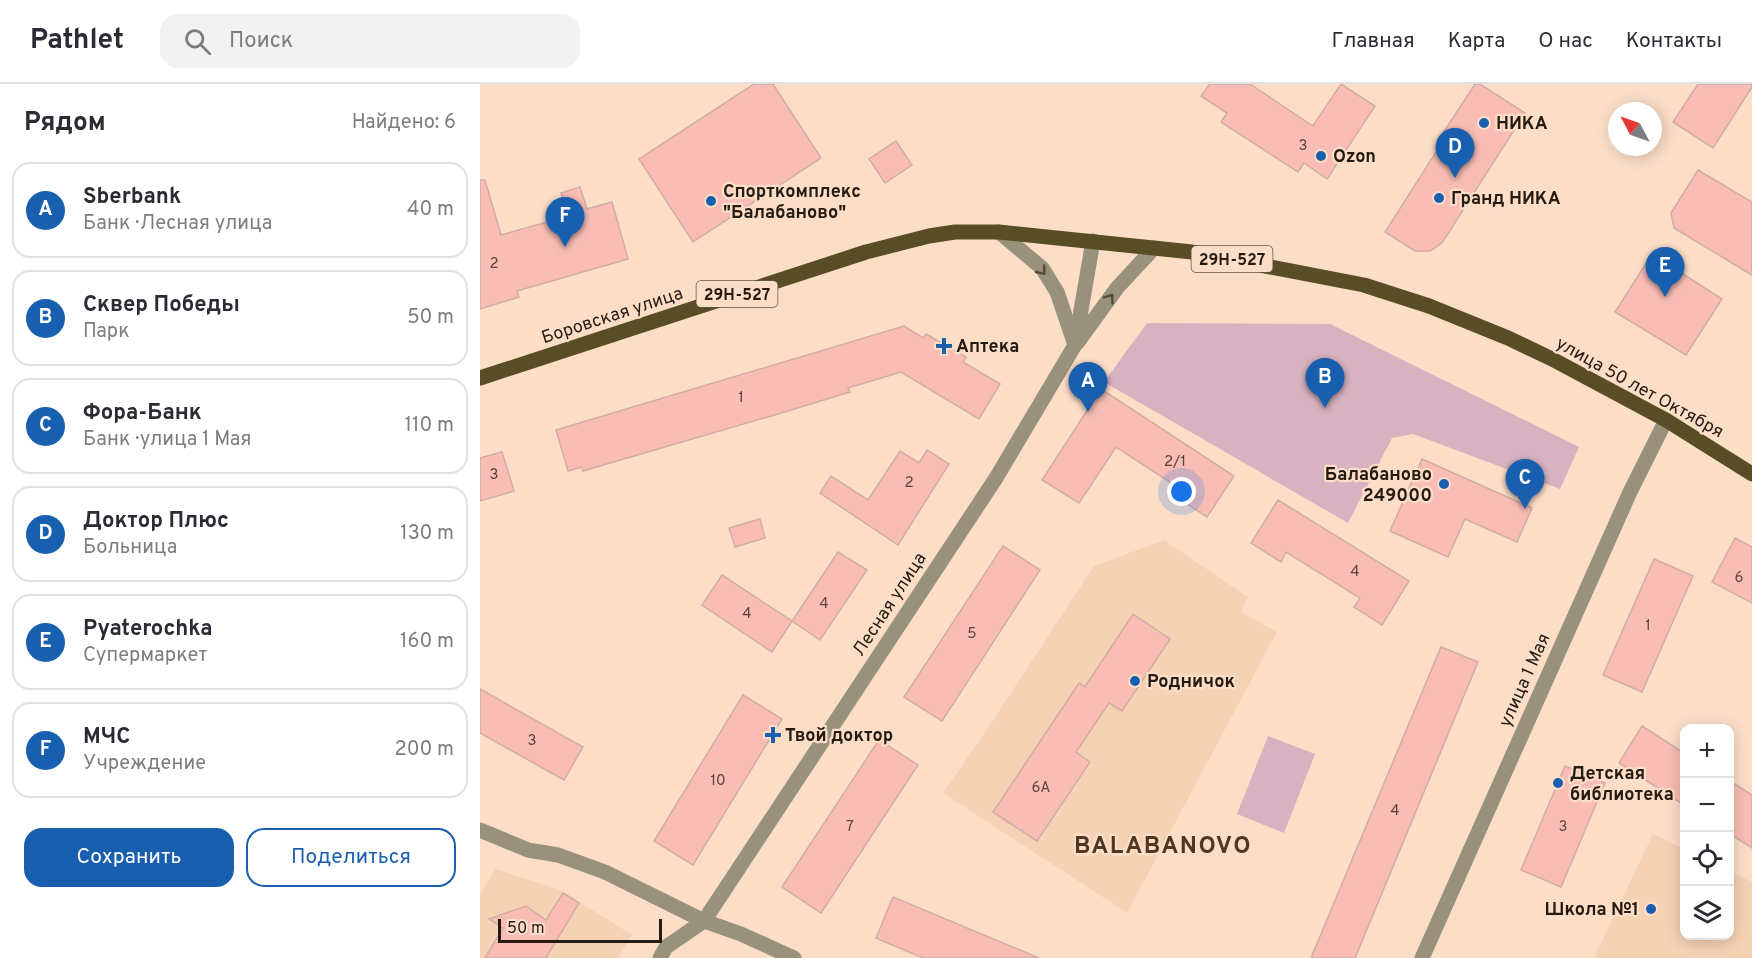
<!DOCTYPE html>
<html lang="ru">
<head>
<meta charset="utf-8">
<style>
  body { margin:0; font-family:Overpass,sans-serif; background:#f2f2f3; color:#2b2b33 }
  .controls { position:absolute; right:18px; bottom:18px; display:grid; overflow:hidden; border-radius:12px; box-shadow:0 3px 15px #0003 }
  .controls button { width:54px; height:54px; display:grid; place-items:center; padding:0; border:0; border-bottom:2px solid #e1e1e2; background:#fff; color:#2b2b33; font:30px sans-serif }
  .compass { position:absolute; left:1128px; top:18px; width:54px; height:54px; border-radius:50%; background:#fff; box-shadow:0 3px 15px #0003; rotate:311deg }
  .scale { position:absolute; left:18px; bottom:15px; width:164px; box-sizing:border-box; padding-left:6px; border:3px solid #251b12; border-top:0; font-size:16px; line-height:21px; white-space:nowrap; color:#251b12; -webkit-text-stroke:4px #fcdec7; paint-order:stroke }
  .you { position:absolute; left:702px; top:408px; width:21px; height:21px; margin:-15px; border:4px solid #fff; border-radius:50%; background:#1a73e8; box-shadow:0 0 0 9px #1a73e833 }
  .badge { display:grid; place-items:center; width:39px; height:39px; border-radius:50%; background:#195faf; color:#fff; font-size:20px; font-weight:700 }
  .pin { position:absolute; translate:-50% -50px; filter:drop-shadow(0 2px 3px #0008) }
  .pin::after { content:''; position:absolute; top:32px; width:21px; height:18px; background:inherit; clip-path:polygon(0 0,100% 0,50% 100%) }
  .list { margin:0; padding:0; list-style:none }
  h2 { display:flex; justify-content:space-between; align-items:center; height:78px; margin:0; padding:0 24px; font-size:26px }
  h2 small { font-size:20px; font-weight:400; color:#7c7c81 }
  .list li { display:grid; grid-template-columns:39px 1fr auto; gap:18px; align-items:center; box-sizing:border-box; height:96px; margin:0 12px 12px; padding:0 12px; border:2px solid #e1e1e2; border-radius:18px }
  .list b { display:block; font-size:22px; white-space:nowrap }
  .list p { margin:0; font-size:20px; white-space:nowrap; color:#7c7c81 }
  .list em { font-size:20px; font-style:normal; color:#7c7c81 }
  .actions { display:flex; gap:12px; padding:18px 24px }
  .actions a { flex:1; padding:14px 0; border:2px solid #195faf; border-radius:18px; text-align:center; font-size:21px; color:#195faf }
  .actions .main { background:#195faf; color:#fff }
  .icon { flex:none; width:33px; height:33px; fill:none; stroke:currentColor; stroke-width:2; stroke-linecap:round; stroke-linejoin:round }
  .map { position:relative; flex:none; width:1272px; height:874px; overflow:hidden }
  header { display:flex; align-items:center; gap:36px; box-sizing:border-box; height:84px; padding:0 30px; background:#fff; border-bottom:2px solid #e1e1e2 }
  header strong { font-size:28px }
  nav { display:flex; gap:33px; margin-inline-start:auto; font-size:21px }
  .search { width:420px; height:54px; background:#f2f2f3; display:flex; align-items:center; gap:15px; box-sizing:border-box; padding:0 21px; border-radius:18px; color:#7c7c81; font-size:22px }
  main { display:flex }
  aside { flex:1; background:#fff }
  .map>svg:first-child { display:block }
  .built { fill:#f6d2b5 }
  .green { fill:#d7b2c0 }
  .building { fill:#f9bdb5; stroke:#d2aca6; stroke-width:1.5 }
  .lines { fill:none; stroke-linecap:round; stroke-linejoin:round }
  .minor { stroke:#98917c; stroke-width:15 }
  .major { stroke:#594d26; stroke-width:15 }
  .oneway { stroke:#534a3c }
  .poi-dot { fill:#195faf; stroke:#fcdec7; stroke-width:2 }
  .labels { text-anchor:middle; stroke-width:4.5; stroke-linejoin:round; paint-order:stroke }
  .number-label { font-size:15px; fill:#5a443b }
  .shield { fill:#fcdec7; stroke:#665648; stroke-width:1.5 }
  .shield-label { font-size:16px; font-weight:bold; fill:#251b12 }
  .poi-label { font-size:18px; font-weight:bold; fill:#251b12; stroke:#fcdec7; text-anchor:start }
  .street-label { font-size:18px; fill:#251b12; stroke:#fcdec7 }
  .district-label { font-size:24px; font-weight:bold; letter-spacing:1.5px; fill:#4f3724; stroke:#fcdec7 }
</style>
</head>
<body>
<header>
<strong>Pathlet</strong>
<div class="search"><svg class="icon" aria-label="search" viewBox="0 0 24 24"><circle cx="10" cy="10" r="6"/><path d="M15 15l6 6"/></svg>Поиск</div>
<nav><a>Главная</a><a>Карта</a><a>О нас</a><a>Контакты</a></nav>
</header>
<main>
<aside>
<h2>Рядом<small>Найдено: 6</small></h2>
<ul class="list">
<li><span class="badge">A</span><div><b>Sberbank</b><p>Банк · Лесная улица</p></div><em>40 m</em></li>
<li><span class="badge">B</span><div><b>Сквер Победы</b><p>Парк</p></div><em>50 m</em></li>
<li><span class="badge">C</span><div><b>Фора-Банк</b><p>Банк · улица 1 Мая</p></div><em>110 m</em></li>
<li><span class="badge">D</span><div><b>Доктор Плюс</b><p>Больница</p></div><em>130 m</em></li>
<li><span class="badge">E</span><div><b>Pyaterochka</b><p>Супермаркет</p></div><em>160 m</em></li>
<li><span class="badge">F</span><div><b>МЧС</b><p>Учреждение</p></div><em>200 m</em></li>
</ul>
<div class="actions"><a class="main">Сохранить</a><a>Поделиться</a></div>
</aside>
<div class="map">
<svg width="1272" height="874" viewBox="0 0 1272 874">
  <rect width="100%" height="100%" fill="#fcdec7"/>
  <g class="built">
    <path d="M684,456L768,513L761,528L797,548L647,829L463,709L507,645L614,482Z"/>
    <path d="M1173,750L1204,765V852H1250V787L1272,798V874H1114Z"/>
    <path d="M15,785L81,806L152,851L138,874H0V810Z"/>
  </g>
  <g class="green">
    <path d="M667,239L850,240L1099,363L1080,405L933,350L912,354L868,439L624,298Z"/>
    <path d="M788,652L835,670L804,749L757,730Z"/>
  </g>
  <g class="building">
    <path d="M274,0H293L341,74L213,158L159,75Z"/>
    <path d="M730,0H770L833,42L861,0L895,22L847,95L824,79L818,88L741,38L747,29L721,12Z"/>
    <path d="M995,0H1000L1045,29L962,159L950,167H935L905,148L967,51L963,49Z"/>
    <path d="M1218,0H1272V3L1233,64L1193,38Z"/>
    <path d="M416,57L432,81L405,99L389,75Z"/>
    <path d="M1218,86L1272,118V191L1194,144L1191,129Z"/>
    <path d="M0,96H5L21,151L88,132L81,109L100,103L107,125L132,118L148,175L37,207L39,213L0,225Z"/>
    <path d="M1172,170L1242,215L1206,271L1135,228Z"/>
    <path d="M424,242L443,254L446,250L486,273L483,278L520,300L499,335L421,288L368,304L370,308L298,330L103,387L102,383L88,387L76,346Z"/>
    <path d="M621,305L754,392L727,433L695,412L699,404L636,363L599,419L562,396Z"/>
    <path d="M447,366L469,380L418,461L340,409L351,392L388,416L420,367L439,379Z"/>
    <path d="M22,368L34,407L0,417V374Z"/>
    <path d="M942,375L1052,424L1037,458L985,435L968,473L910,447Z"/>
    <path d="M798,416L929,497L902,541L874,523L880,514L806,468L801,478L771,459Z"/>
    <path d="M280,435L285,454L255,463L249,444Z"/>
    <path d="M1255,454L1272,463V519L1232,498Z"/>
    <path d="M523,462L560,486L462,637L424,613Z"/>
    <path d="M358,468L387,486L340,556L312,537Z"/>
    <path d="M1174,475L1213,492L1162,608L1123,591Z"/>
    <path d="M242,491L312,537L292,568L222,521Z"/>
    <path d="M653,530L690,555L642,627L629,619L596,668L610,678L557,757L513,728L599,599L605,603Z"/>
    <path d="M961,563L998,578L875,874H831Z"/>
    <path d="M0,605L103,663L84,696L0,649Z"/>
    <path d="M263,611L302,635L213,781L174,757Z"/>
    <path d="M1162,642L1204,669V721L1139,679Z"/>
    <path d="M399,656L438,681L341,829L302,803Z"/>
    <path d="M1085,682L1125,699L1081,803L1041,786Z"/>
    <path d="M1250,697L1272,711V764L1250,750Z"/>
    <path d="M83,809L99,819L66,874H5L23,844L9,835L46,822L66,836Z"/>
    <path d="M413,813L559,874H443L396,854Z"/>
  </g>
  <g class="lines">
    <g class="minor">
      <path d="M519,148L562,184L577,208L594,258"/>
      <path d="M597,259L637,204L674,164"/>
      <path d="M0,746L48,766L78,771L125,788L224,837L261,850L314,874"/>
      <path d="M180,874L186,863L224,837L516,394L595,261L613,157"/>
      <path d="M942,874L1150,408L1186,336"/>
    </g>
    <path class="major" d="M0,294L386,168L449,152L475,148H519L712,168L884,201L949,222L1028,254L1072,275L1186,336L1272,390"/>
  </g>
  <defs><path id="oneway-chevron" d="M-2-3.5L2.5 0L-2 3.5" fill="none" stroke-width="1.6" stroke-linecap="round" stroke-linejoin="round" transform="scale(1.5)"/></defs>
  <g class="oneway">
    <use href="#oneway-chevron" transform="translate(562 187) rotate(51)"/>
    <use href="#oneway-chevron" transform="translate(630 214) rotate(-54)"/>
  </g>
  <g class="poi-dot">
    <circle cx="1004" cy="39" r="6"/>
    <circle cx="841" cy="72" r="6"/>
    <circle cx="959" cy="114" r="6"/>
    <circle cx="231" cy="117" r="6"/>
    <path d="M461 253h6v6h6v6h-6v6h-6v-6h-6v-6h6z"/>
    <circle cx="964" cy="400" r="6"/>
    <circle cx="655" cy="597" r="6"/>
    <path d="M290 642h6v6h6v6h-6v6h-6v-6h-6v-6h6z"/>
    <circle cx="1078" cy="699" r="6"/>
    <circle cx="1171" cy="825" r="6"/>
  </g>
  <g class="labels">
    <g class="number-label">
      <text x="823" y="66">3</text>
      <text x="14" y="184">2</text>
      <text x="261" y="318">1</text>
      <text x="695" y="382">2/1</text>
      <text x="14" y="395">3</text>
      <text x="429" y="403">2</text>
      <text x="875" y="492">4</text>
      <text x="1259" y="498">6</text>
      <text x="344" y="524">4</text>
      <text x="267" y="534">4</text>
      <text x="1168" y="546">1</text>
      <text x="492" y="554">5</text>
      <text x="52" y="661">3</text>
      <text x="238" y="701">10</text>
      <text x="561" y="708">6А</text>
      <text x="915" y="731">4</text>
      <text x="370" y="747">7</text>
      <text x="1083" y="747">3</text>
    </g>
    <g class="shield">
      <rect x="711.5" y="162" width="81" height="26" rx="4.5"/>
      <rect x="216.5" y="197" width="81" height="26" rx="4.5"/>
    </g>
    <g class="shield-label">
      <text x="752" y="181">29Н-527</text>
      <text x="257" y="216">29Н-527</text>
    </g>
    <g class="poi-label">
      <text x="1016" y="45">НИКА</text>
      <text x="853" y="78">Ozon</text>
      <text x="243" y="113">Спорткомплекс<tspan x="243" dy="21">"Балабаново"</tspan></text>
      <text x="971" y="120">Гранд НИКА</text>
      <text x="476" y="268">Аптека</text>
      <text x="952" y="396" text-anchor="end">Балабаново<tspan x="952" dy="21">249000</tspan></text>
      <text x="667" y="603">Родничок</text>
      <text x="305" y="657">Твой доктор</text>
      <text x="1090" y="695">Детская<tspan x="1090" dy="21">библиотека</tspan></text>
      <text x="1159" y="831" text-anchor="end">Школа №1</text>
    </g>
    <g class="street-label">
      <text transform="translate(132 231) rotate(-18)" y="6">Боровская улица</text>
      <text transform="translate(1160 303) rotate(29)" y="6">улица 50 лет Октября</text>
      <text transform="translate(409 520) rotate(-57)" y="6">Лесная улица</text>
      <text transform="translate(1044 596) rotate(-66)" y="6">улица 1 Мая</text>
    </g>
    <g class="district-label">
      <text x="683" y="769">BALABANOVO</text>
    </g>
  </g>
</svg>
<div class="controls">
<button>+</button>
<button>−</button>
<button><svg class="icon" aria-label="locate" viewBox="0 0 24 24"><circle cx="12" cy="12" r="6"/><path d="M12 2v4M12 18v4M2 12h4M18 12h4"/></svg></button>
<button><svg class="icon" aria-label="layers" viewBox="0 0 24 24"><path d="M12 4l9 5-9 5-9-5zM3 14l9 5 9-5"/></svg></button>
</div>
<svg class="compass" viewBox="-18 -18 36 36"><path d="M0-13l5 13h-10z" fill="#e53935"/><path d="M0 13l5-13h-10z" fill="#7c7c81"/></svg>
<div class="scale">50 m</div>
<div class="you"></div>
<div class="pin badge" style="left:608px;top:328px">A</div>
<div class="pin badge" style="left:845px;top:324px">B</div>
<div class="pin badge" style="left:1045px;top:425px">C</div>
<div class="pin badge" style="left:975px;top:94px">D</div>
<div class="pin badge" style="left:1185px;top:213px">E</div>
<div class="pin badge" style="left:85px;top:163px">F</div>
</div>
</main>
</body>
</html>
